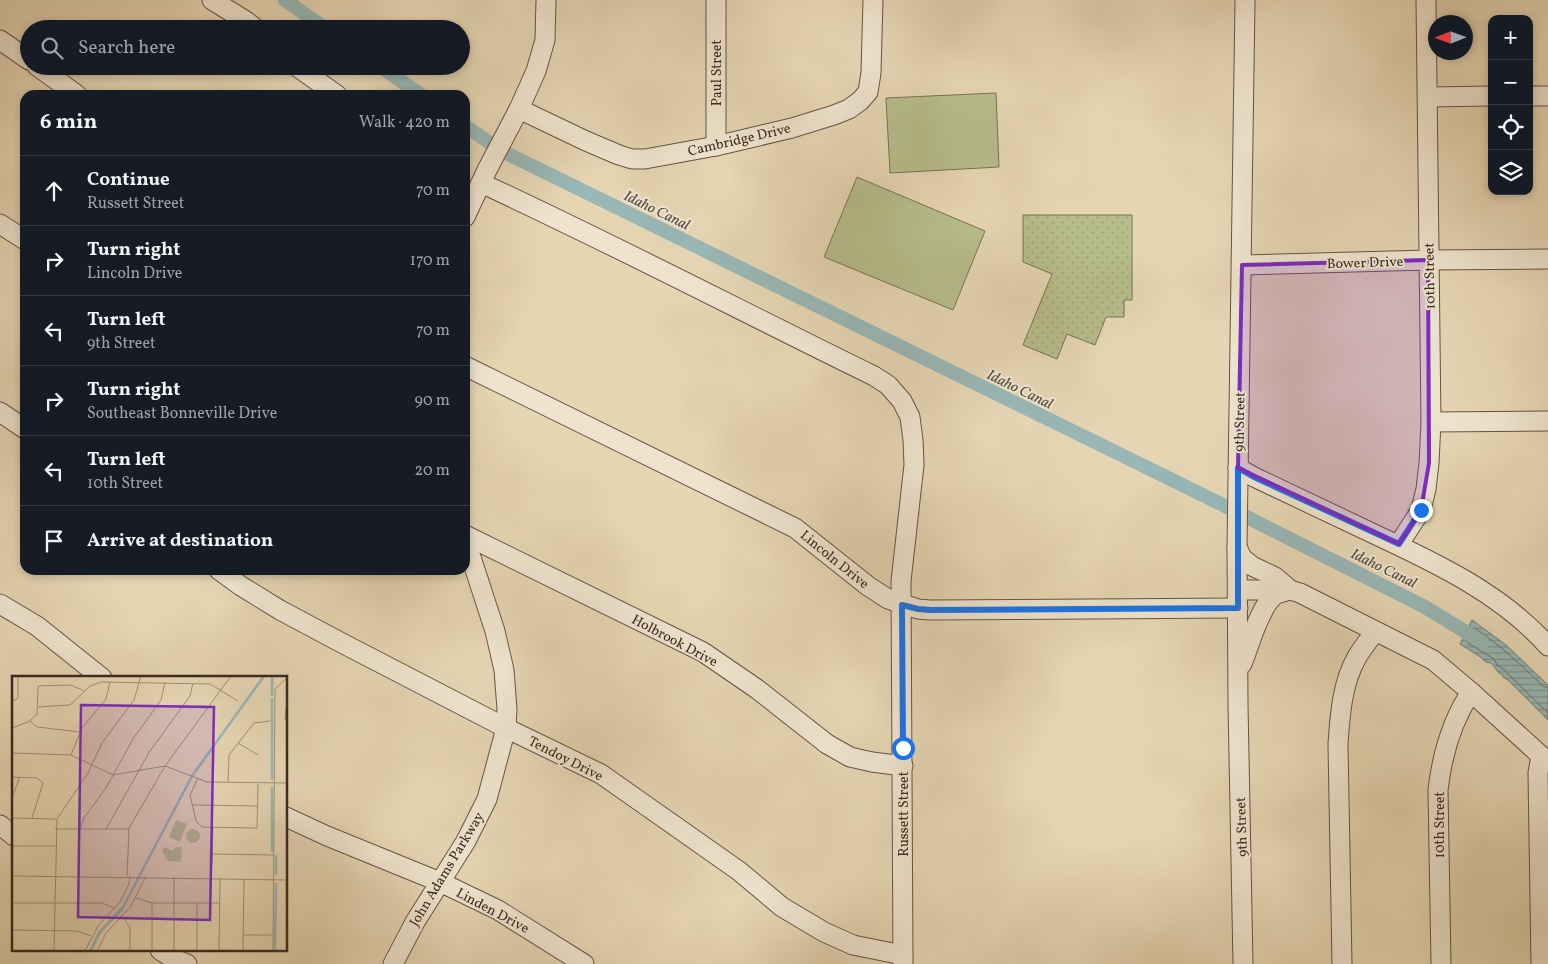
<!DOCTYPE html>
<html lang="en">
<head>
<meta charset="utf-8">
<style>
  body { margin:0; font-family:Vollkorn,serif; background:#20242c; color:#f1f3f6 }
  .controls { position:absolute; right:15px; top:15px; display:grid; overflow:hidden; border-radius:10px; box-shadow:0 2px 8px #0003 }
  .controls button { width:45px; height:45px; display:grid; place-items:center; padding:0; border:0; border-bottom:1px solid #363941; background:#171b24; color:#f1f3f6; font:25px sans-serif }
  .compass { position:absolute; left:1428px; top:15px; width:45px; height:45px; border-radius:50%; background:#171b24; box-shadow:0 2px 8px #0003; rotate:269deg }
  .stop { position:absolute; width:15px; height:15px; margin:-11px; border:4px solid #1a73e8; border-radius:50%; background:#fff }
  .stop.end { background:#1a73e8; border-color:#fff; box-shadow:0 1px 5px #0008 }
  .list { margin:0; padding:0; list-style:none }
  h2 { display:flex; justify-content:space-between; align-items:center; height:65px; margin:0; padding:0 20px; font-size:21px }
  h2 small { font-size:16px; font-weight:400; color:#9ea1a6 }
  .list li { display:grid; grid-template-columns:32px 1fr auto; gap:15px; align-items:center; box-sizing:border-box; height:70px; padding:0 20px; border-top:1px solid #363941 }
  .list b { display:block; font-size:19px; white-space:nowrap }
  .list p { margin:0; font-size:16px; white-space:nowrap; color:#9ea1a6 }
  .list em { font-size:16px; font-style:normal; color:#9ea1a6 }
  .icon { flex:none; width:28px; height:28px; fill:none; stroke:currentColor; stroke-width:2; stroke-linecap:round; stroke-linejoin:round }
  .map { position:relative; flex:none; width:1548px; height:964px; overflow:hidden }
  .search { position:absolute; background:#171b24; box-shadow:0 2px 8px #0003; left:20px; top:20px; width:450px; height:55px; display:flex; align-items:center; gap:12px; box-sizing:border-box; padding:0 18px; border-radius:28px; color:#9ea1a6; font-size:19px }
  .panel { position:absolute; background:#171b24; box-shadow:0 2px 8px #0003; left:20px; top:90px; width:450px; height:485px; border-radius:15px }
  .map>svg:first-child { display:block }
  .grass { fill:#b6bd8b; stroke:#787254 }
  .park { fill:url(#park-dots); stroke:#787254 }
  .water { fill:url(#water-rules); stroke:#737e79 }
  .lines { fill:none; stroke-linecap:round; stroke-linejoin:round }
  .shore { stroke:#6a706a; stroke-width:1 }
  .canal { stroke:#98b7b5; stroke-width:14 }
  .minor-casing { stroke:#665343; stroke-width:21 }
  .minor { stroke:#eee4ce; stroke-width:19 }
  .route { stroke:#1a73e8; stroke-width:6 }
  .marked { fill:#7b2cbf; fill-opacity:0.2; stroke:#7b2cbf; stroke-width:4; stroke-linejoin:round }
  .labels { text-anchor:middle; stroke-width:4; stroke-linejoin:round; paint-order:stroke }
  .street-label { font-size:14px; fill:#3b281e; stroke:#eee4ce }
  .water-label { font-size:15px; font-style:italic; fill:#524c44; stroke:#eee4ce }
  .inset-river { fill:none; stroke:#98b7b5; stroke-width:2.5 }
  .inset-road { fill:none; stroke:#a19077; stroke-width:1 }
  .view { fill:#7b2cbf; fill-opacity:0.15; stroke:#7b2cbf; stroke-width:2.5 }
  .inset-edge { fill:none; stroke:#3b281e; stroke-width:2.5 }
</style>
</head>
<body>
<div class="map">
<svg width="1548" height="964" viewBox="0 0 1548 964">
  <defs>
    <pattern id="park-dots" width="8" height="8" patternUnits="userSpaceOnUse" patternTransform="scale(1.25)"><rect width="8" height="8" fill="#b6bd8b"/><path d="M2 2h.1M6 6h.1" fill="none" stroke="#9da278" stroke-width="1.8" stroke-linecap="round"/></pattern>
    <pattern id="water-rules" width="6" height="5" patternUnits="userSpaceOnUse" patternTransform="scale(1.25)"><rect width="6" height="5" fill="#98b7b5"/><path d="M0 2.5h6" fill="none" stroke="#7d9593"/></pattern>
  </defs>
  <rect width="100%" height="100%" fill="#e5d5b3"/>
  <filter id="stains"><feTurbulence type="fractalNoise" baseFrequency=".004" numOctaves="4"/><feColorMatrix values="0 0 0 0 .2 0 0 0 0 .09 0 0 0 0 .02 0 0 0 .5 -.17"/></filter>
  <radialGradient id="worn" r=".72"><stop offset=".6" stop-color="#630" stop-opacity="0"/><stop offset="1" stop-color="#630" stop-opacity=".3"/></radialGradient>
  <g class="grass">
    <path d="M996,93L999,167L890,173L886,98Z"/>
    <path d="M857,177L985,231L953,310L824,257Z"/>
  </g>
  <path class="park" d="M1023,215H1132V300H1124V317H1106L1095,345L1067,334L1057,359L1023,345L1052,274L1023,262Z"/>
  <path class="water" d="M1472,620L1506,645L1548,685V720L1508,680L1503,677L1502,674L1499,673L1491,663L1486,662L1485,660H1483L1482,658L1460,644Z"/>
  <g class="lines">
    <path class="shore" d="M1548,688L1543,686C1522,666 1500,645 1476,629H1473L1467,640L1468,643L1494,659L1497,665L1505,670L1508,674L1548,713"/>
    <g class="canal">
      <path d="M285,0L326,29"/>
      <path d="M380,66L421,95"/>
      <path d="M465,126L502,151L1215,501L1425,607L1482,642"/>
    </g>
    <g class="minor-casing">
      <g id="minor">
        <path d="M212,0L246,21L256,29"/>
        <path d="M0,40L29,60"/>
        <path d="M37,66L77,95"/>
        <path d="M296,66L337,95"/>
        <path d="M1529,96H1548"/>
        <path d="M1428,97L1492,96"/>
        <path d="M519,109L586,141L619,155L632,159H645L716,146L792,128L834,115L849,109L860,101L868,92L871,73L873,0"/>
        <path d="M716,146V0"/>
        <path d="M481,183C613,244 743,312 874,376L888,385L902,401L910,417L913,440L914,465L901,581L903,964"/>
        <path d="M465,217L487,170L519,109L536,71L545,40L546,0"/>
        <path d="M0,224L25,240"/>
        <path d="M1242,265L1428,260L1548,259"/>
        <path d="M465,366L795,528L868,586L888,599L918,609L930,610L1238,608"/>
        <path d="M0,412L25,429"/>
        <path d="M1431,422L1548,421"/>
        <path d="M1238,468L1254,477C1294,496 1334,515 1374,534C1436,563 1502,594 1548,646"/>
        <path d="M465,535L703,652L757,689L827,744L850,757L872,762L903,766"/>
        <path d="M1399,544L1421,510L1426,489L1429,463L1431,422L1426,0"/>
        <path d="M1237,547L1242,558L1252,566L1275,577L1290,590"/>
        <path d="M219,570L241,586L280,610L340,642L506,728L601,774L739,871L782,907L824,932L853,945L903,955"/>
        <path d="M1238,590H1290L1300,593L1433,660L1471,692L1548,762"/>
        <path d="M0,604L37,626L102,678"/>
        <path d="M1242,664C1249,647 1260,605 1275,595C1278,593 1283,592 1286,591"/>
        <path d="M286,817L327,836L440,882L498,910L584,964"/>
        <path d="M0,825L14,836"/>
        <path d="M160,950L172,958L187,964"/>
        <path d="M393,964L415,922L466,841L487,799L506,728L507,709L504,670L495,631L465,539"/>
        <path d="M1243,964L1238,704L1237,547L1245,0"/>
        <path d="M1342,964L1338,744C1340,715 1342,683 1357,657C1362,648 1369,640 1375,632"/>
        <path d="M1441,964L1438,790C1442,755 1451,722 1471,692"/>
        <path d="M1541,964L1538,773L1541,756"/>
      </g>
    </g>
    <use href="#minor" class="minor"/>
  </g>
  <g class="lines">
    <path class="route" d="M903,748L902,605L918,609L930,610L1238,608V468L1254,477L1399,544L1421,510"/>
  </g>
  <path class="marked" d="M1428,260L1429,463L1421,510L1399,544L1238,468L1242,265Z"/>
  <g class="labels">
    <g class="street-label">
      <text transform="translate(716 73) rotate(-90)" y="5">Paul Street</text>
      <text transform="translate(739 139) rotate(-13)" y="5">Cambridge Drive</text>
      <text transform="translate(1365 262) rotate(-2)" y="5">Bower Drive</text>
      <text transform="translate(1429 276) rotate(-91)" y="5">10th Street</text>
      <text transform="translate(1239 422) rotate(-89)" y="5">9th Street</text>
      <text transform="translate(835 559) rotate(39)" y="5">Lincoln Drive</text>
      <text transform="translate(675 640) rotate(28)" y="5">Holbrook Drive</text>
      <text transform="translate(566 758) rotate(27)" y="5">Tendoy Drive</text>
      <text transform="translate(903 814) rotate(-90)" y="5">Russett Street</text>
      <text transform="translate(1439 825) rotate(-90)" y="5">10th Street</text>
      <text transform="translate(1241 827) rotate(-92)" y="5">9th Street</text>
      <text transform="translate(446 869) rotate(-59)" y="5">John Adams Parkway</text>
      <text transform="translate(493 910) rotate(28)" y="5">Linden Drive</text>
    </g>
    <g class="water-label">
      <text transform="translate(657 210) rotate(26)" y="5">Idaho Canal</text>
      <text transform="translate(1020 389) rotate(26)" y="5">Idaho Canal</text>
      <text transform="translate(1384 568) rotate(26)" y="5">Idaho Canal</text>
    </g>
  </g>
  <g transform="translate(12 676)">
    <rect width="275" height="275" fill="#e5d5b3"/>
    <path d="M164,144L175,148L168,166L157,161ZM174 160a7 7 0 1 1 14 0a7 7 0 1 1-14 0Z" fill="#b6bd8b"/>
    <path d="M152,171L161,175L163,171H170L169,186L156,185L150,175Z" fill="#b6bd8b"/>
    <path d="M110,230L111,234L89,257L80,275H77L86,256Z" fill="#98b7b5"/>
    <path class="inset-river" d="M260,0V20M260,104V22M260,176V111M264,199V179M110,233L180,100L252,0M263,275L264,207"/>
    <path class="inset-road" d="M0,26L6,22V0M26,31L58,29L78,10L89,6L198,8L226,25M273,44L275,25M18,45L25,51L68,56M0,52L18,45L25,38L26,10L59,9L72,15M226,67L246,79M0,77L59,79L101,99L153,90L195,106L275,107M59,79L70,52L94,23L98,6M0,101L25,102L31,107L20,142M186,102L178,119L184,145L190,151L245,152L246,108M216,107L217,79L242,47L258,45M0,121L8,101M180,129L245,130M0,142L44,143M43,153H117M68,153L72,142L94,112L121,63L149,24L153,6M94,153L138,75L178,20L181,7M0,170H43M200,178L261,179M200,189L201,151M0,200L275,204M115,200L117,152L153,90L219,0M124,222L140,227H208M0,227H90L103,232M111,241L118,252V275M0,254L65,255L79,260M232,259H261M42,275L45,143L76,97L90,67L122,24L129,0M73,275L86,250L108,226L117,208L118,200M85,275L94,257L119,230L134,200M140,275V227M162,275V201M185,275V227M207,275L208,202M231,275L232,203M261,275L263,13L275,2"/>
    <path class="view" d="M69,29L202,31L198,244L66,241Z"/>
    <rect width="275" height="275" class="inset-edge"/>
  </g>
  <rect width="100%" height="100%" filter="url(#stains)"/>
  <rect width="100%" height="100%" fill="url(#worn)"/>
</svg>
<div class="controls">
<button>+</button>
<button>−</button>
<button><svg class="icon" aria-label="locate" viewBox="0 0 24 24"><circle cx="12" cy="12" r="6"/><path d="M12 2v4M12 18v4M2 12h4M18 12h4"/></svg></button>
<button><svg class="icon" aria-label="layers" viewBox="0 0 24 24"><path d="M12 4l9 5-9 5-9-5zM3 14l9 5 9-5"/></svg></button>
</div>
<svg class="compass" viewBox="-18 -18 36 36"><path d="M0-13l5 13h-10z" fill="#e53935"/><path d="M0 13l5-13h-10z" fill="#9ea1a6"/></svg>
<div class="stop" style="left:903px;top:748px"></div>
<div class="stop end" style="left:1421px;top:510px"></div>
<div class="search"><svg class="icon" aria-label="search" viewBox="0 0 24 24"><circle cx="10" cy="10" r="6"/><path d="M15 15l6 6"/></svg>Search here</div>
<section class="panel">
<h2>6 min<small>Walk · 420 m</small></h2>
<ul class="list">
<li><svg class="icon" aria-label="ahead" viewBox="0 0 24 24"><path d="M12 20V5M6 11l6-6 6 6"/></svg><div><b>Continue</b><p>Russett Street</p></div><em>70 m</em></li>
<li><svg class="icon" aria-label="right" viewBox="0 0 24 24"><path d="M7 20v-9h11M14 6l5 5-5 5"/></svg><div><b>Turn right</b><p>Lincoln Drive</p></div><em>170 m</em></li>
<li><svg class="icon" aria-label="left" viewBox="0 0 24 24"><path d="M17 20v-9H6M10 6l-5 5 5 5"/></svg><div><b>Turn left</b><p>9th Street</p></div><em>70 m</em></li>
<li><svg class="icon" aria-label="right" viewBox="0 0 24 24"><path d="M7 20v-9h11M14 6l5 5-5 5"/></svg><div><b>Turn right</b><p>Southeast Bonneville Drive</p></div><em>90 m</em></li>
<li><svg class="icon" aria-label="left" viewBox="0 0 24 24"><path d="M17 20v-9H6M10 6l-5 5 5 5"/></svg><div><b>Turn left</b><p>10th Street</p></div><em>20 m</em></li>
<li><svg class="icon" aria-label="arrive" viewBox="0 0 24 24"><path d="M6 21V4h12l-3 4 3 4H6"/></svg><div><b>Arrive at destination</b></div></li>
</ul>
</section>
</div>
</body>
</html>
